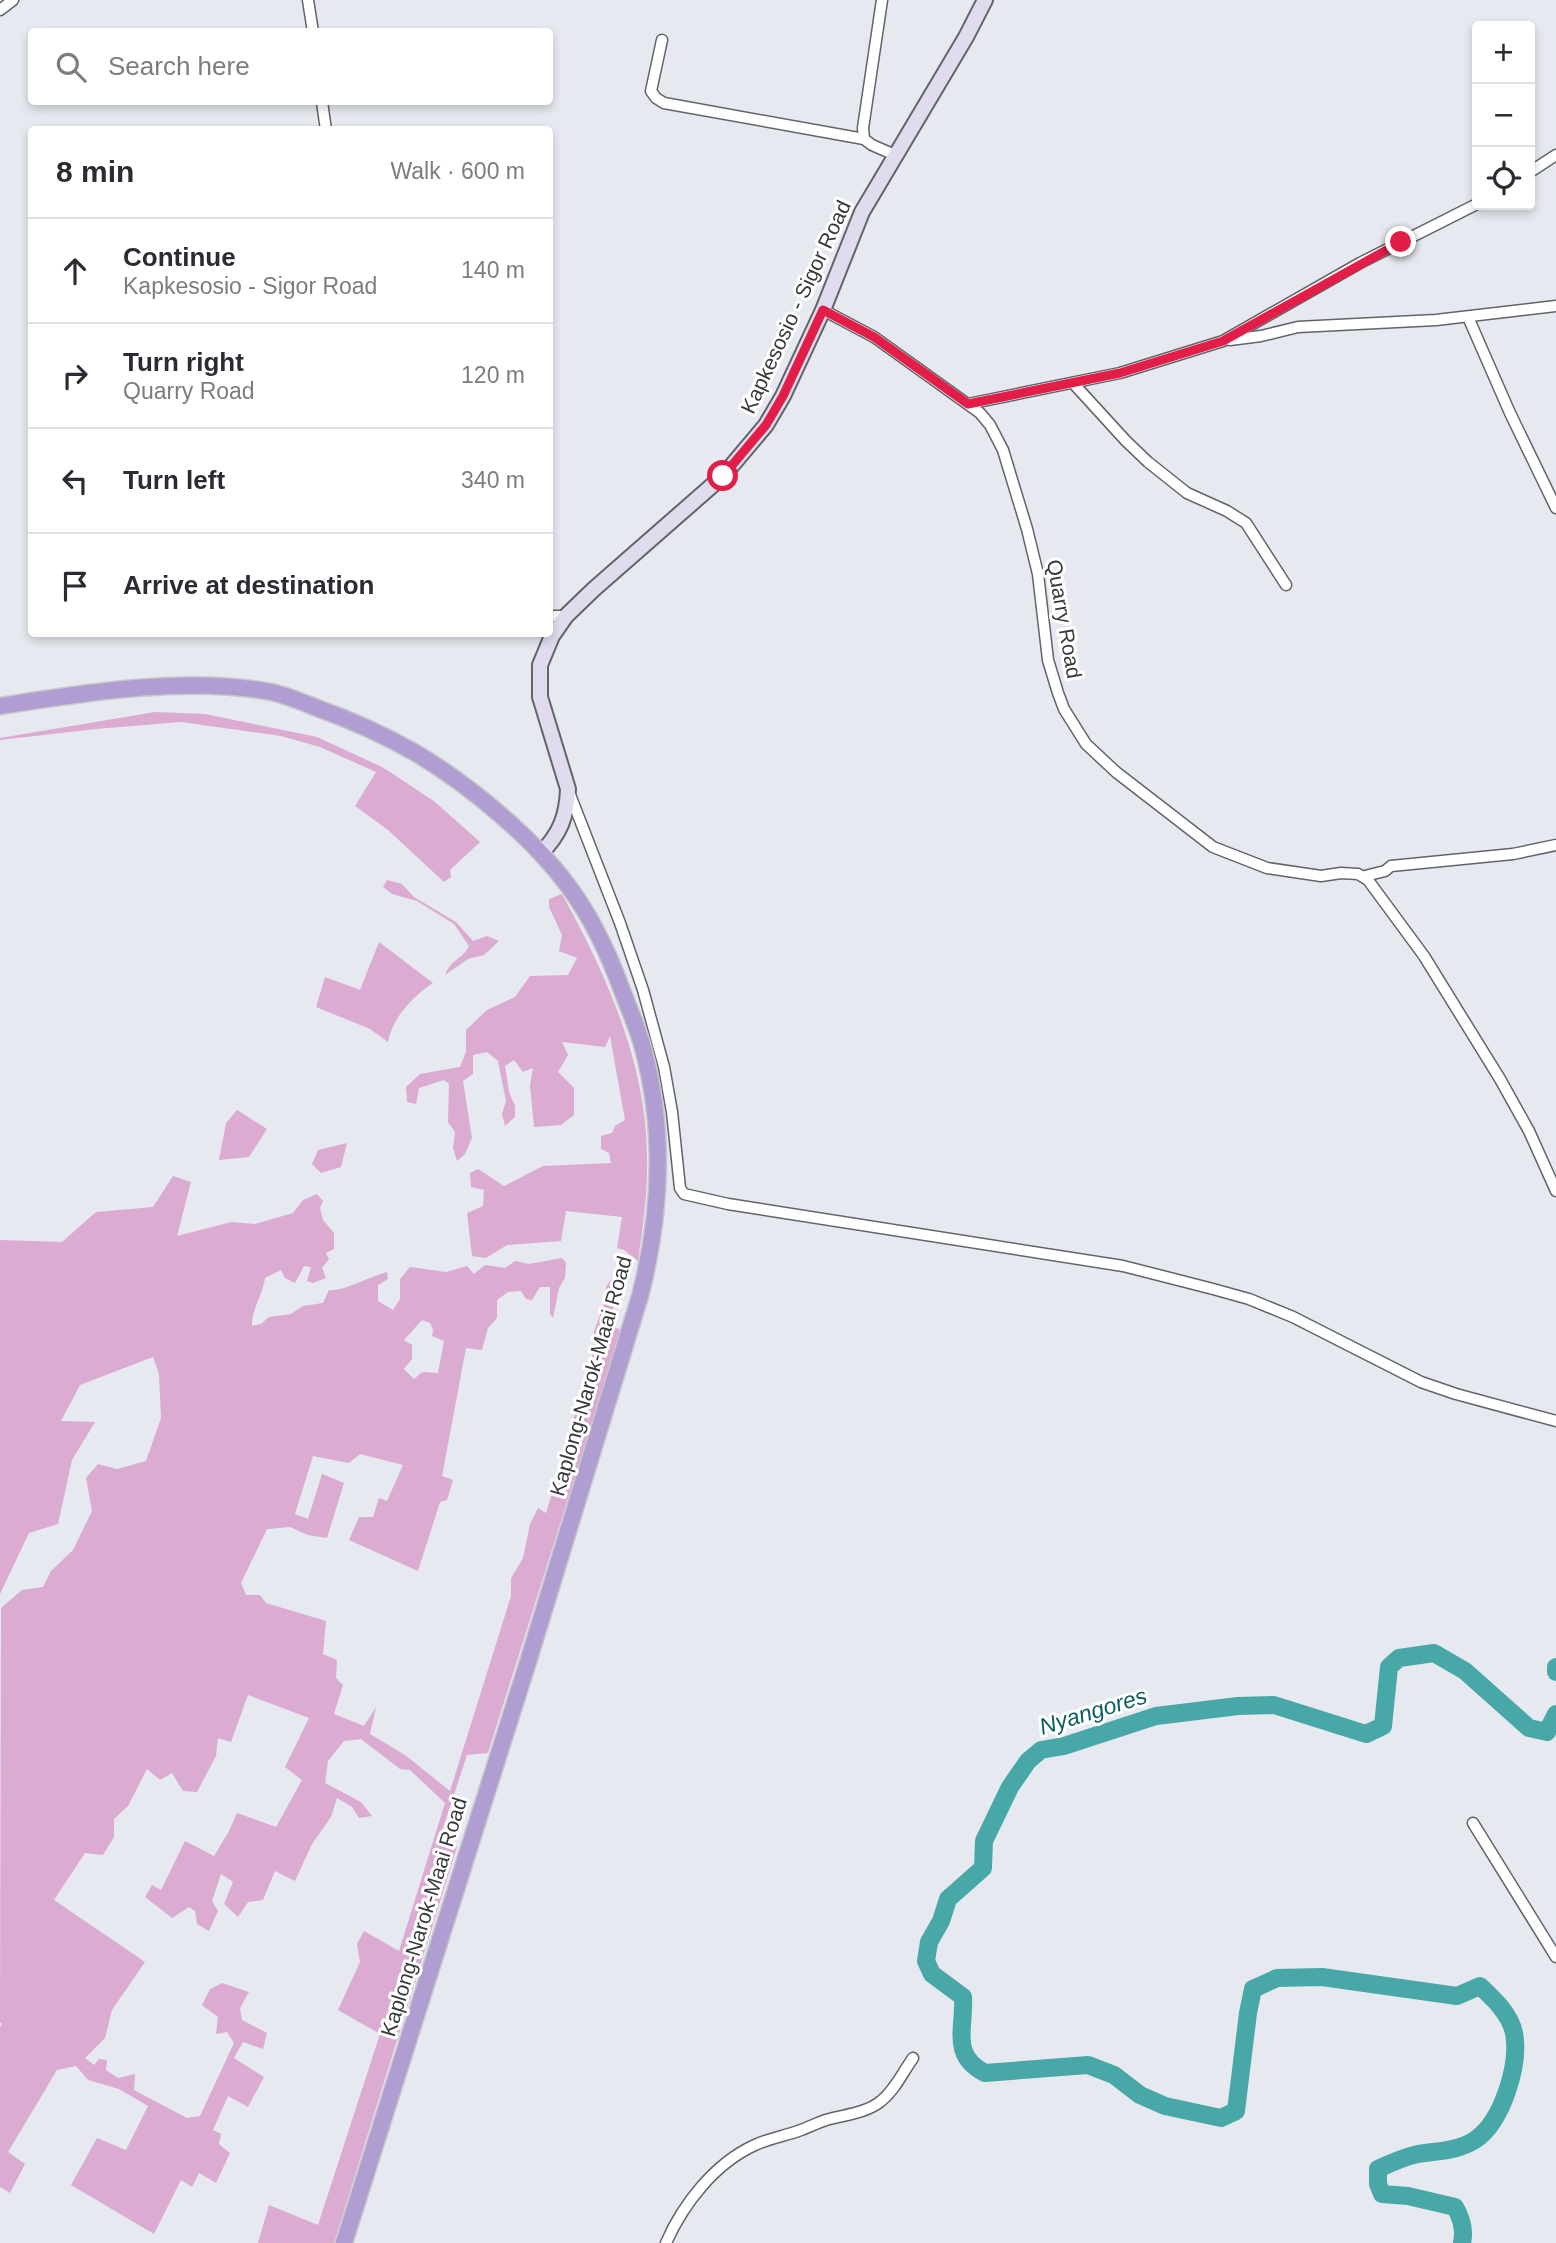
<!DOCTYPE html>
<html lang="en">
<head>
<meta charset="utf-8">
<style>
  body { margin:0; font-family:Helvetica,sans-serif; background:#f2f2f3; color:#2b2b33 }
  .controls { position:absolute; right:21px; top:21px; display:grid; overflow:hidden; border-radius:7px; box-shadow:0 4px 10px #0003 }
  .controls button { width:63px; height:63px; display:grid; place-items:center; padding:0; border:0; border-bottom:2px solid #e1e1e2; background:#fff; color:#2b2b33; font:35px sans-serif }
  .stop { position:absolute; width:21px; height:21px; margin:-16px; border:5px solid #e11d48; border-radius:50%; background:#fff }
  .stop.end { background:#e11d48; border-color:#fff; box-shadow:0 2px 7px #0008 }
  .list { margin:0; padding:0; list-style:none }
  h2 { display:flex; justify-content:space-between; align-items:center; height:91px; margin:0; padding:0 28px; font-size:30px }
  h2 small { font-size:23px; font-weight:400; color:#7c7c81 }
  .list li { display:grid; grid-template-columns:46px 1fr auto; gap:21px; align-items:center; box-sizing:border-box; height:105px; padding:0 28px; border-top:2px solid #e1e1e2 }
  .list b { display:block; font-size:26px; white-space:nowrap }
  .list p { margin:0; font-size:23px; white-space:nowrap; color:#7c7c81 }
  .list em { font-size:23px; font-style:normal; color:#7c7c81 }
  .icon { flex:none; width:38px; height:38px; fill:none; stroke:currentColor; stroke-width:2; stroke-linecap:round; stroke-linejoin:round }
  .map { position:relative; flex:none; width:1556px; height:2243px; overflow:hidden }
  .search { position:absolute; background:#fff; box-shadow:0 4px 10px #0003; left:28px; top:28px; width:525px; height:77px; display:flex; align-items:center; gap:18px; box-sizing:border-box; padding:0 24px; border-radius:7px; color:#7c7c81; font-size:26px }
  .panel { position:absolute; background:#fff; box-shadow:0 4px 10px #0003; left:28px; top:126px; width:525px; height:511px; border-radius:7px }
  .map>svg:first-child { display:block }
  .green { fill:#dbabd1; fill-rule:evenodd }
  .lines { fill:none; stroke-linecap:round; stroke-linejoin:round }
  .river { stroke:#48a8a8; stroke-width:18 }
  .minor-casing { stroke:#616468; stroke-width:13 }
  .secondary-casing { stroke:#616468; stroke-width:18 }
  .trunk-casing { stroke:#c7c8c8; stroke-width:19 }
  .minor { stroke:#fff; stroke-width:10 }
  .secondary { stroke:#e1dbee; stroke-width:14 }
  .trunk { stroke:#b09ed3; stroke-width:16 }
  .route { stroke:#e11d48; stroke-width:9 }
  .labels { text-anchor:middle; stroke-width:6; stroke-linejoin:round; paint-order:stroke }
  .street-label { font-size:21px; fill:#38393b; stroke:#fff }
  .water-label { font-size:23px; font-style:italic; fill:#095d5e; stroke:#fff }
</style>
</head>
<body>
<div class="map">
<svg width="1556" height="2243" viewBox="0 0 1556 2243">
  <rect width="100%" height="100%" fill="#e6e9ef"/>
  <g class="green">
    <path d="M155,712L205,714L317,737L382,767L399,778L435,802L480,842L450,870L451,877L444,882L388,830L355,806L376,772L320,747L281,736L181,722L96,729L0,740V738Z"/>
    <path d="M387,880L402,884L414,897L456,922L473,941L487,936L499,941L484,955L468,959L445,975C452,958 462,960 469,946L454,924L417,901L392,894L383,887Z"/>
    <path d="M562,894C606,974 646,1062 647,1155C648,1191 643,1226 638,1261L624,1250L617,1248L622,1217L566,1211L561,1241L507,1245L486,1258L472,1256L467,1213L483,1206L484,1190L471,1187L470,1173L478,1169L504,1186L543,1166L611,1163L609,1153L601,1149V1136L612,1133L615,1126L625,1120L610,1036L605,1047L562,1042L568,1055L558,1072L574,1088V1115L561,1125L534,1127L530,1085L533,1068L523,1072L514,1060L505,1066L509,1092L515,1106V1117L505,1126L502,1114L506,1101L498,1061L487,1052L473,1055V1074L463,1081L472,1138L465,1154L457,1161L453,1148L455,1132L448,1122L449,1084L444,1080L419,1088L416,1104L407,1102L406,1087L420,1074L460,1067L466,1052V1030L487,1010L515,997L530,976L568,975L577,958L559,951L562,935L549,907V899Z"/>
    <path d="M379,942L433,983C412,997 393,1017 388,1042L370,1029L316,1007L325,977L360,990Z"/>
    <path d="M237,1110L267,1129L249,1157L219,1160L226,1123Z"/>
    <path d="M347,1143L341,1167L321,1173L312,1164L318,1150Z"/>
    <path d="M173,1176L191,1182L177,1236L231,1222L255,1224L293,1213L303,1200L317,1194L323,1201L320,1208L323,1220L334,1233V1249L326,1253L329,1259L322,1268L326,1278L313,1283L307,1281L311,1267L304,1266L295,1283L285,1278L281,1270L265,1278C263,1294 251,1311 252,1326L261,1324L269,1317L291,1314L303,1306L323,1303L329,1290C346,1291 368,1277 387,1272L388,1279L378,1285V1301L393,1310L400,1299V1279L410,1267L446,1272L467,1266L474,1274L485,1265L505,1268L515,1261L529,1264L562,1258L566,1263L565,1278L559,1288L553,1318L550,1314V1287H540L532,1300L526,1299L521,1291L508,1292L497,1300V1318L488,1328L482,1350L466,1348L442,1476L453,1480L447,1500L440,1502L418,1571L349,1540L359,1517H373L379,1498L387,1501L403,1465L360,1454L349,1463L313,1456L295,1514L308,1519L322,1474L344,1483L327,1538L308,1535L290,1527L267,1529L241,1583L246,1595H260L266,1603L326,1621L323,1654L337,1660L336,1678L343,1685L334,1714L364,1726L376,1707L370,1734L405,1755L450,1791L511,1596V1578L523,1558L530,1524L538,1508L546,1513L595,1346L592,1337L604,1304L606,1287L611,1279L617,1283L614,1289L616,1301L608,1324L621,1330L488,1753L467,1755L442,1831L457,1847L334,2243H258L269,2205L318,2225L380,2034L338,2010L360,1962L357,1944L364,1931L399,1951L445,1803L410,1770L400,1769L361,1739L344,1741L328,1761L325,1783L361,1802L372,1816L359,1818L352,1807L337,1798L331,1817L312,1844L295,1881L275,1871L263,1900L248,1902L238,1917L224,1904L233,1882L221,1874L212,1901L218,1911L209,1931L197,1924L195,1911L189,1907L172,1918L145,1897L152,1885L161,1890L185,1841L214,1856L228,1833L237,1813L276,1827L302,1780L285,1767L309,1718L248,1695L231,1742L218,1738L216,1756L197,1792L183,1791L172,1773L160,1780L147,1769L128,1806L114,1819V1837L103,1855L85,1853L54,1900L145,1962L112,2010L105,2038L85,2058L94,2065L99,2059L107,2060L106,2070L118,2078L135,2074L134,2090L187,2118L200,2116L234,2043L227,2032L216,2034L218,2017L202,2005L210,1989L222,1983L249,1992L240,2008L242,2020L267,2033L263,2049L243,2042L234,2058L264,2077L248,2107L228,2096L213,2130L221,2134L219,2144L230,2153L216,2183L199,2173L192,2187L181,2180L154,2234L71,2185L97,2138L126,2150L148,2106L119,2089L88,2080L76,2066L57,2070L8,2152L25,2164L10,2193L0,2187V2027L2,2024L0,2022L1,1608L22,1590L43,1587L51,1571L73,1550L92,1511L86,1478L98,1464L117,1469L146,1461L161,1418L159,1374L153,1357L80,1385L61,1421L95,1422L72,1460L58,1524L29,1533L0,1594V1240L62,1242L96,1212L153,1207ZM422,1320L430,1323L433,1330L432,1336L444,1341L438,1373L422,1372L414,1379L404,1369L412,1359V1345L404,1340Z"/>
  </g>
  <g class="lines">
    <g class="river">
      <path d="M1556,1667V1672"/>
      <path d="M1462,2243C1465,2230 1462,2219 1455,2207L1408,2196L1382,2194L1378,2184V2169C1391,2163 1403,2157 1418,2154C1437,2151 1458,2151 1475,2140C1502,2122 1520,2065 1514,2033C1510,2014 1494,1999 1480,1986L1457,1996L1322,1977L1277,1978L1253,1989L1248,2013L1236,2111L1221,2118L1165,2106L1140,2095L1114,2075L1088,2065L985,2073C950,2055 965,2028 963,1997L932,1974L926,1961L929,1942L941,1921L948,1899L983,1868L984,1841L1010,1787L1028,1761L1041,1750L1064,1746L1156,1716L1238,1706L1274,1705L1366,1734L1383,1726L1389,1667L1399,1658L1434,1653L1465,1671L1529,1728L1547,1732L1556,1714"/>
    </g>
    <g class="minor-casing">
      <g id="minor">
        <path d="M308,0L313,32"/>
        <path d="M0,10L13,0"/>
        <path d="M662,40L651,91L656,98L664,103L864,139L872,145L895,155"/>
        <path d="M322,102L326,130"/>
        <path d="M864,139L863,128L882,0"/>
        <path d="M1530,172L1556,155"/>
        <path d="M823,310L874,337L980,413L990,425L1003,450L1027,529L1038,574L1048,660L1058,693L1064,709L1086,744L1116,772L1213,847L1267,868L1321,876L1341,873L1358,874L1368,880L1424,956L1500,1079L1529,1131L1556,1191"/>
        <path d="M1468,317L1510,413L1556,508"/>
        <path d="M1230,340L1261,336L1298,327L1436,320L1556,306"/>
        <path d="M1073,383L1126,441L1148,462L1187,493L1227,511L1246,523L1286,585"/>
        <path d="M968,404L1120,373L1223,341L1360,263L1477,204"/>
        <path d="M550,616H566"/>
        <path d="M569,792L620,923L643,990L664,1067L672,1112L680,1188L684,1194L728,1204L1123,1266L1213,1289L1249,1299L1293,1317L1421,1382L1456,1394L1556,1421"/>
        <path d="M1365,876L1385,871L1391,866L1513,854L1556,845"/>
        <path d="M1473,1823L1556,1957"/>
        <path d="M666,2243C683,2204 715,2163 755,2145C770,2138 785,2136 801,2130C809,2127 817,2123 826,2120C843,2115 867,2113 881,2101C895,2090 903,2072 913,2058"/>
      </g>
    </g>
    <g class="secondary-casing">
      <path id="secondary" d="M541,853C560,834 567,816 568,789L540,697V665L552,636L566,616L594,589L723,476L766,425L783,396L823,310L862,212L966,37L985,0"/>
    </g>
    <g class="trunk-casing">
      <path id="trunk" d="M0,706C85,693 186,676 271,692C286,695 302,702 317,708C351,720 382,734 414,752C470,785 539,842 576,897C596,926 611,960 623,993C630,1011 638,1029 643,1048C665,1130 661,1215 640,1296L528,1662L344,2243"/>
    </g>
    <use href="#minor" class="minor"/>
    <use href="#secondary" class="secondary"/>
    <use href="#trunk" class="trunk"/>
  </g>
  <g class="lines">
    <path class="route" d="M723,476L766,425L783,396L823,310L874,337L968,404L1120,373L1223,341L1401,242"/>
  </g>
  <g class="labels">
    <g class="street-label">
      <text transform="translate(796 307) rotate(-65)" y="7">Kapkesosio - Sigor Road</text>
      <text transform="translate(1064 619) rotate(80)" y="7">Quarry Road</text>
      <text transform="translate(591 1376) rotate(-74)" y="7">Kaplong-Narok-Maai Road</text>
      <text transform="translate(424 1917) rotate(-73)" y="7">Kaplong-Narok-Maai Road</text>
    </g>
    <g class="water-label">
      <text transform="translate(1093 1711) rotate(-17)" y="8">Nyangores</text>
    </g>
  </g>
</svg>
<div class="controls">
<button>+</button>
<button>−</button>
<button><svg class="icon" aria-label="locate" viewBox="0 0 24 24"><circle cx="12" cy="12" r="6"/><path d="M12 2v4M12 18v4M2 12h4M18 12h4"/></svg></button>
</div>
<div class="stop" style="left:723px;top:476px"></div>
<div class="stop end" style="left:1401px;top:242px"></div>
<div class="search"><svg class="icon" aria-label="search" viewBox="0 0 24 24"><circle cx="10" cy="10" r="6"/><path d="M15 15l6 6"/></svg>Search here</div>
<section class="panel">
<h2>8 min<small>Walk · 600 m</small></h2>
<ul class="list">
<li><svg class="icon" aria-label="ahead" viewBox="0 0 24 24"><path d="M12 20V5M6 11l6-6 6 6"/></svg><div><b>Continue</b><p>Kapkesosio - Sigor Road</p></div><em>140 m</em></li>
<li><svg class="icon" aria-label="right" viewBox="0 0 24 24"><path d="M7 20v-9h11M14 6l5 5-5 5"/></svg><div><b>Turn right</b><p>Quarry Road</p></div><em>120 m</em></li>
<li><svg class="icon" aria-label="left" viewBox="0 0 24 24"><path d="M17 20v-9H6M10 6l-5 5 5 5"/></svg><div><b>Turn left</b></div><em>340 m</em></li>
<li><svg class="icon" aria-label="arrive" viewBox="0 0 24 24"><path d="M6 21V4h12l-3 4 3 4H6"/></svg><div><b>Arrive at destination</b></div></li>
</ul>
</section>
</div>
</body>
</html>
